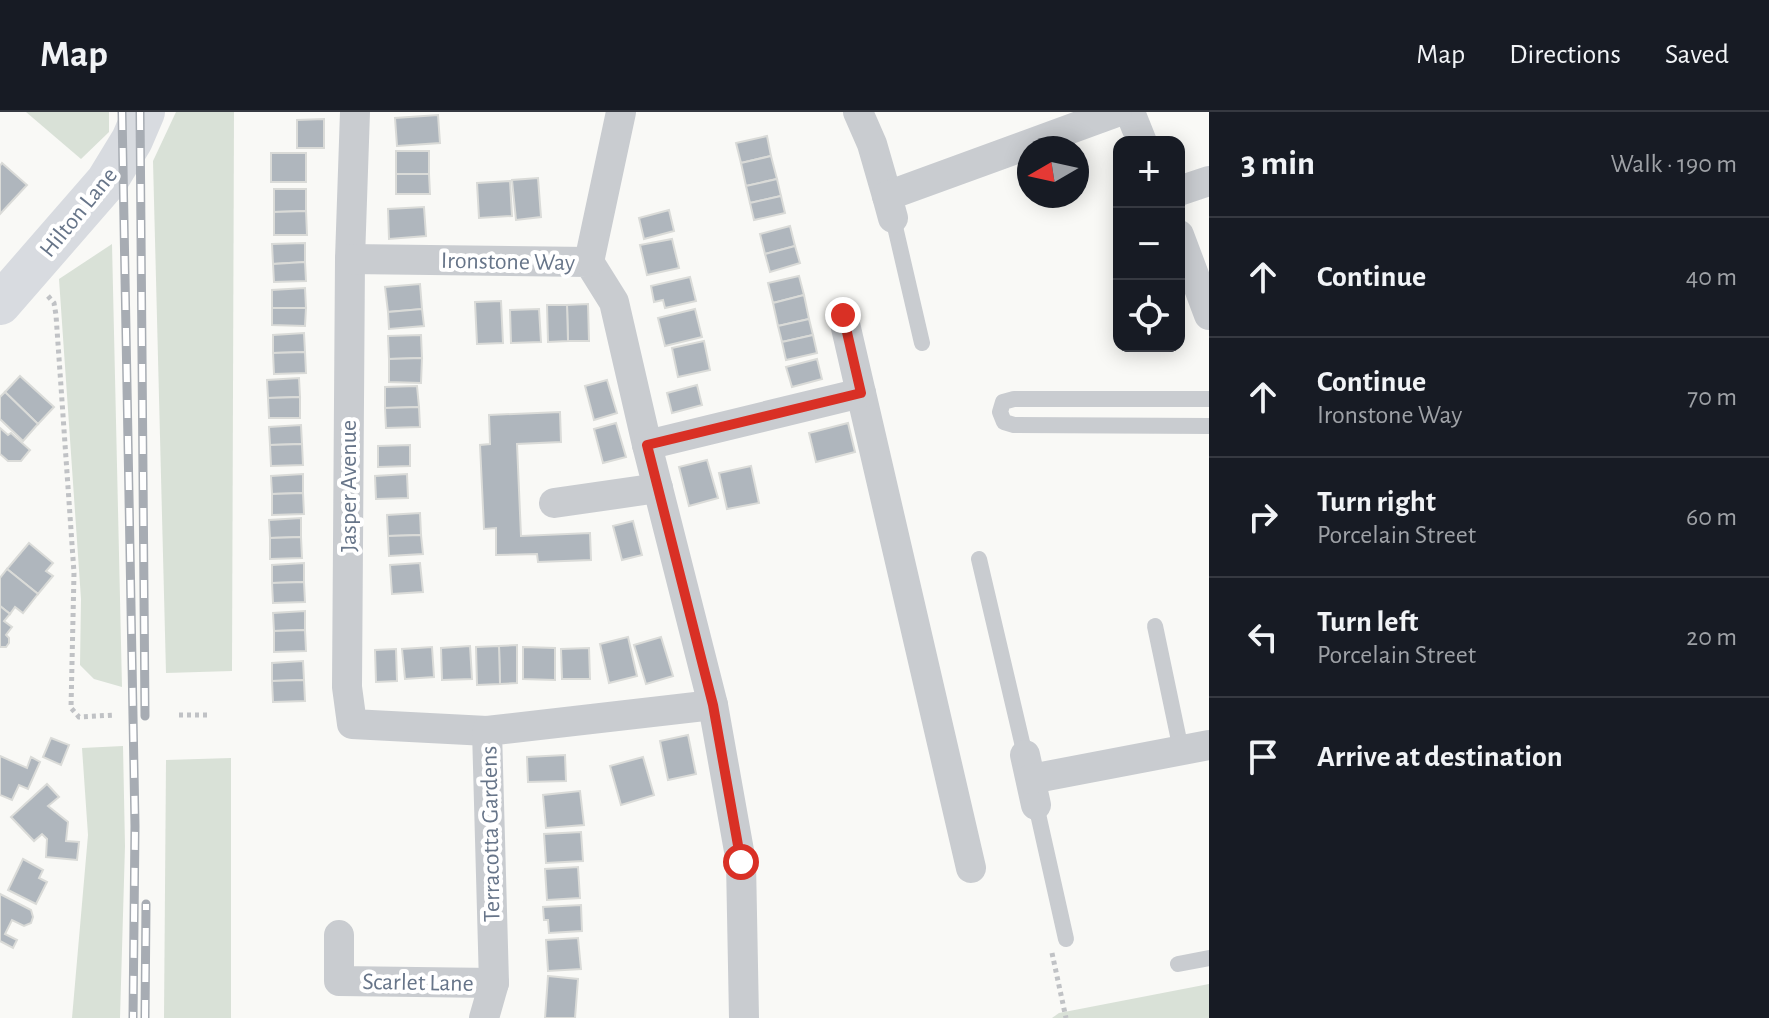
<!DOCTYPE html>
<html lang="en">
<head>
<meta charset="utf-8">
<style>
  body { margin:0; font-family:"Alegreya Sans",sans-serif; background:#20242c; color:#f1f3f6 }
  .controls { position:absolute; right:24px; top:24px; display:grid; overflow:hidden; border-radius:16px; box-shadow:0 4px 20px #0003 }
  .controls button { width:72px; height:72px; display:grid; place-items:center; padding:0; border:0; border-bottom:2px solid #363941; background:#171b24; color:#f1f3f6; font:40px sans-serif }
  .compass { position:absolute; left:1017px; top:24px; width:72px; height:72px; border-radius:50%; background:#171b24; box-shadow:0 4px 20px #0003; rotate:261deg }
  .stop { position:absolute; width:24px; height:24px; margin:-18px; border:6px solid #d93025; border-radius:50%; background:#fff }
  .stop.end { background:#d93025; border-color:#fff; box-shadow:0 2px 8px #0008 }
  .list { margin:0; padding:0; list-style:none }
  h2 { display:flex; justify-content:space-between; align-items:center; height:104px; margin:0; padding:0 32px; font-size:34px }
  h2 small { font-size:26px; font-weight:400; color:#9ea1a6 }
  .list li { display:grid; grid-template-columns:52px 1fr auto; gap:24px; align-items:center; box-sizing:border-box; height:120px; padding:0 32px; border-top:2px solid #363941 }
  .list b { display:block; font-size:30px; white-space:nowrap }
  .list p { margin:0; font-size:26px; white-space:nowrap; color:#9ea1a6 }
  .list em { font-size:26px; font-style:normal; color:#9ea1a6 }
  .icon { flex:none; width:44px; height:44px; fill:none; stroke:currentColor; stroke-width:2; stroke-linecap:round; stroke-linejoin:round }
  .map { position:relative; flex:none; width:1209px; height:906px; overflow:hidden }
  header { display:flex; align-items:center; gap:48px; box-sizing:border-box; height:112px; padding:0 40px; background:#171b24; border-bottom:2px solid #363941 }
  header strong { font-size:38px }
  nav { display:flex; gap:44px; margin-inline-start:auto; font-size:28px }
  main { display:flex }
  aside { flex:1; background:#171b24 }
  .map>svg:first-child { display:block }
  .green { fill:#d9e1d7 }
  .building { fill:#afb6bd; stroke:#dadbd8; stroke-width:2 }
  .lines { fill:none; stroke-linecap:round; stroke-linejoin:round }
  .path { stroke:#c0c2c5; stroke-width:5; stroke-dasharray:4 4; stroke-linecap:butt }
  .lane { stroke:#c9ccd0; stroke-width:16 }
  .street { stroke:#c9ccd0; stroke-width:30 }
  .secondary { stroke:#d8dbe0; stroke-width:42 }
  .rail-casing { stroke:#a7acb3; stroke-width:9 }
  .rail { stroke:#fff; stroke-width:6; stroke-dasharray:18; stroke-linecap:butt }
  .route { stroke:#d93025; stroke-width:10 }
  .labels { text-anchor:middle; stroke-width:8; stroke-linejoin:round; paint-order:stroke }
  .street-label { font-size:24px; fill:#677589; stroke:#fff }
</style>
</head>
<body>
<header>
<strong>Map</strong>
<nav><a>Map</a><a>Directions</a><a>Saved</a></nav>
</header>
<main>
<div class="map">
<svg width="1209" height="906" viewBox="0 0 1209 906">
  <rect width="100%" height="100%" fill="#f9f9f6"/>
  <g class="green">
    <path d="M26,0H109V20L81,47Z"/>
    <path d="M176,0H234L232,559L166,561L153,49Z"/>
    <path d="M112,132L122,575L94,567L80,553L81,487L59,167Z"/>
    <path d="M123,634L125,734L120,906H72L88,723L82,636Z"/>
    <path d="M231,646V906H164L166,648Z"/>
    <path d="M1209,872V906H1052L1059,901Z"/>
  </g>
  <g class="building">
    <path d="M438,3L440,31L397,34L395,6Z"/>
    <path d="M324,7V36H297V8Z"/>
    <path d="M767,24L771,44L741,51L736,31Z"/>
    <rect x="396" y="39" width="33" height="23"/>
    <rect x="271" y="41" width="35" height="29"/>
    <path d="M771,44L777,67L746,74L741,51Z"/>
    <path d="M2,51L27,73L0,102V54Z"/>
    <path d="M396,62H429L430,82H396Z"/>
    <path d="M538,66L541,105L516,108L512,68Z"/>
    <path d="M777,67L781,84L750,91L746,74Z"/>
    <path d="M510,69L512,104L479,106L477,71Z"/>
    <path d="M274,77H306V99L274,100Z"/>
    <path d="M781,84L785,101L754,108L750,91Z"/>
    <path d="M424,95L426,124L389,127L388,97Z"/>
    <path d="M669,98L674,119L644,127L639,106Z"/>
    <path d="M306,99L307,123H274V100Z"/>
    <path d="M790,114L795,134L765,142L760,122Z"/>
    <path d="M672,127L679,156L647,163L640,133Z"/>
    <path d="M305,131V150L273,152L272,132Z"/>
    <path d="M795,134L800,151L770,160L765,142Z"/>
    <path d="M305,150L306,169L274,170L273,152Z"/>
    <path d="M799,164L804,183L773,191L768,171Z"/>
    <path d="M690,165L696,189L665,196L663,188L654,190L651,174Z"/>
    <path d="M420,172L422,197L388,200L385,175Z"/>
    <path d="M305,176L306,196H272V178Z"/>
    <path d="M804,183L809,207L778,214L773,191Z"/>
    <path d="M501,189L503,231L477,232L475,190Z"/>
    <path d="M588,192L589,229H568L567,193Z"/>
    <path d="M547,193H567L568,229L548,230Z"/>
    <path d="M272,196H306L305,214L272,213Z"/>
    <path d="M422,197L424,214L389,217L388,200Z"/>
    <path d="M539,197L541,230L511,231L510,198Z"/>
    <path d="M695,197L702,225L665,234L658,206Z"/>
    <path d="M809,207L813,223L782,230L778,214Z"/>
    <path d="M304,221L305,240L273,241V223Z"/>
    <path d="M421,223L422,246L389,247L388,224Z"/>
    <path d="M813,223L817,241L786,248L782,230Z"/>
    <path d="M704,229L710,258L678,265L672,236Z"/>
    <path d="M305,240L306,261L274,262L273,241Z"/>
    <path d="M422,246L421,271L389,270V247Z"/>
    <path d="M817,247L822,267L792,275L786,255Z"/>
    <path d="M20,264L54,295L38,312L5,280Z"/>
    <path d="M299,266L300,285L268,286L267,268Z"/>
    <path d="M607,268L617,301L594,308L585,274Z"/>
    <path d="M697,273L702,293L672,301L667,281Z"/>
    <path d="M417,274L419,295L385,296V275Z"/>
    <path d="M5,280L38,312L23,329L0,307V285Z"/>
    <path d="M300,285V306H269L268,286Z"/>
    <path d="M419,295L420,315L386,316L385,296Z"/>
    <path d="M560,300L561,330L517,332L521,424L590,421L591,448L538,450L537,442L496,443V416L484,417L480,333L490,332L489,303Z"/>
    <path d="M616,311L626,345L603,351L594,317Z"/>
    <path d="M848,311L855,340L816,350L809,321Z"/>
    <path d="M301,313L302,332L270,333L269,315Z"/>
    <path d="M0,316L8,323L11,321L30,338L21,349H8L0,342Z"/>
    <path d="M302,332L303,353L271,354L270,333Z"/>
    <path d="M410,333V354L378,355V334Z"/>
    <path d="M707,348L718,386L689,394L679,355Z"/>
    <path d="M751,354L759,391L727,397L719,361Z"/>
    <path d="M303,362V381L272,382L271,364Z"/>
    <path d="M407,362L408,386L376,387L375,364Z"/>
    <path d="M303,381L304,402L272,403V382Z"/>
    <path d="M420,401L421,423L388,424L387,403Z"/>
    <path d="M301,406V425L270,426L269,408Z"/>
    <path d="M633,409L642,443L622,448L613,414Z"/>
    <path d="M421,423L423,442L389,444L388,424Z"/>
    <path d="M301,425L302,446L270,447V426Z"/>
    <path d="M29,431L53,451L46,459L53,464L38,482L7,457Z"/>
    <path d="M304,451V470L272,471V453Z"/>
    <path d="M420,451L423,480L392,482L390,453Z"/>
    <path d="M7,457L38,482L23,501L15,495L10,502L0,494V466Z"/>
    <path d="M304,470L305,490L273,491L272,471Z"/>
    <path d="M0,494L10,502L4,509L12,515L6,523L9,526V531L6,535H0Z"/>
    <path d="M305,499V518L274,519L273,501Z"/>
    <path d="M305,518L306,539L274,540V519Z"/>
    <path d="M628,525L637,564L609,571L600,532Z"/>
    <path d="M661,525L673,564L646,572L634,533Z"/>
    <path d="M517,533V571L500,572L499,534Z"/>
    <path d="M470,534L472,567L442,568L441,536Z"/>
    <path d="M499,534L500,572L477,573L476,535Z"/>
    <path d="M432,535L434,565L405,567L402,537Z"/>
    <path d="M523,535L555,536V568L523,567Z"/>
    <path d="M589,536L590,567H562L561,537Z"/>
    <path d="M396,537L397,569L376,570L375,538Z"/>
    <path d="M303,549L304,568L272,569V551Z"/>
    <path d="M304,568L305,589L273,590L272,569Z"/>
    <path d="M688,623L696,662L668,668L660,629Z"/>
    <path d="M51,626L69,633L61,653L43,645Z"/>
    <path d="M565,643L566,669L528,670L527,645Z"/>
    <path d="M0,644L27,656L31,645L40,650L28,677L19,673L12,688L0,683Z"/>
    <path d="M643,645L654,683L621,693L610,654Z"/>
    <path d="M47,672L59,685L48,694L68,710L66,729L79,730L77,748L46,745L47,727L42,722L34,729L11,705Z"/>
    <path d="M580,679L584,713L546,716L543,683Z"/>
    <path d="M581,720L583,749L546,751L544,722Z"/>
    <path d="M23,747L43,758L39,766L47,770L36,792L8,778Z"/>
    <path d="M578,755L580,786L547,788L545,757Z"/>
    <path d="M0,782L31,798L33,805L31,811L24,814L12,808L5,822L17,828L13,836L0,829Z"/>
    <path d="M581,793L582,819L549,821L548,808H544L543,795Z"/>
    <path d="M578,826L581,857L548,859L546,828Z"/>
    <path d="M548,864L578,867L575,906H545Z"/>
  </g>
  <g class="lines">
    <g class="path">
      <path d="M48,184L54,191L56,203L74,461L71,596L79,605L115,603"/>
      <path d="M179,603H207"/>
      <path d="M1052,841L1066,906"/>
    </g>
    <g class="lane">
      <path d="M893,106L922,231"/>
      <path d="M1209,287H1014L1003,290L1000,300L1004,310L1014,313L1209,314"/>
      <path d="M979,447L1025,643"/>
      <path d="M1155,514L1181,638"/>
      <path d="M1036,693L1066,827"/>
      <path d="M1178,852L1209,846"/>
    </g>
    <g class="street">
      <path d="M355,0L350,147L347,575L352,612L487,619"/>
      <path d="M858,0L872,32L887,84"/>
      <path d="M1130,0L1142,30"/>
      <path d="M1179,79L1209,69"/>
      <path d="M893,106L887,84L1117,0"/>
      <path d="M1179,123L1209,203"/>
      <path d="M350,147L589,150L614,190L647,333L713,593L741,750L744,906"/>
      <path d="M589,150L621,0"/>
      <path d="M861,281L971,756"/>
      <path d="M647,333L861,281L843,203"/>
      <path d="M554,391L658,376"/>
      <path d="M1025,643L1036,693"/>
      <path d="M1031,667L1209,633"/>
      <path d="M339,823V869L494,871"/>
      <path d="M484,906L494,871L487,619L713,593"/>
    </g>
    <path class="secondary" d="M0,192L107,69L132,28L144,0"/>
    <g class="rail-casing">
      <g id="rail">
        <path d="M122,0L135,714L133,906"/>
        <path d="M140,0L145,604"/>
        <path d="M145,906L146,792"/>
      </g>
    </g>
    <use href="#rail" class="rail"/>
  </g>
  <g class="lines">
    <path class="route" d="M741,750L713,593L647,333L861,281L843,203"/>
  </g>
  <g class="labels">
    <g class="street-label">
      <text transform="translate(78 100) rotate(-51)" y="8">Hilton Lane</text>
      <text transform="translate(508 149) rotate(1)" y="8">Ironstone Way</text>
      <text transform="translate(348 374) rotate(-90)" y="8">Jasper Avenue</text>
      <text transform="translate(490 722) rotate(-91)" y="8">Terracotta Gardens</text>
      <text transform="translate(418 870) rotate(1)" y="8">Scarlet Lane</text>
    </g>
  </g>
</svg>
<div class="controls">
<button>+</button>
<button>−</button>
<button><svg class="icon" aria-label="locate" viewBox="0 0 24 24"><circle cx="12" cy="12" r="6"/><path d="M12 2v4M12 18v4M2 12h4M18 12h4"/></svg></button>
</div>
<svg class="compass" viewBox="-18 -18 36 36"><path d="M0-13l5 13h-10z" fill="#e53935"/><path d="M0 13l5-13h-10z" fill="#9ea1a6"/></svg>
<div class="stop" style="left:741px;top:750px"></div>
<div class="stop end" style="left:843px;top:203px"></div>
</div>
<aside>
<h2>3 min<small>Walk · 190 m</small></h2>
<ul class="list">
<li><svg class="icon" aria-label="ahead" viewBox="0 0 24 24"><path d="M12 20V5M6 11l6-6 6 6"/></svg><div><b>Continue</b></div><em>40 m</em></li>
<li><svg class="icon" aria-label="ahead" viewBox="0 0 24 24"><path d="M12 20V5M6 11l6-6 6 6"/></svg><div><b>Continue</b><p>Ironstone Way</p></div><em>70 m</em></li>
<li><svg class="icon" aria-label="right" viewBox="0 0 24 24"><path d="M7 20v-9h11M14 6l5 5-5 5"/></svg><div><b>Turn right</b><p>Porcelain Street</p></div><em>60 m</em></li>
<li><svg class="icon" aria-label="left" viewBox="0 0 24 24"><path d="M17 20v-9H6M10 6l-5 5 5 5"/></svg><div><b>Turn left</b><p>Porcelain Street</p></div><em>20 m</em></li>
<li><svg class="icon" aria-label="arrive" viewBox="0 0 24 24"><path d="M6 21V4h12l-3 4 3 4H6"/></svg><div><b>Arrive at destination</b></div></li>
</ul>
</aside>
</main>
</body>
</html>
